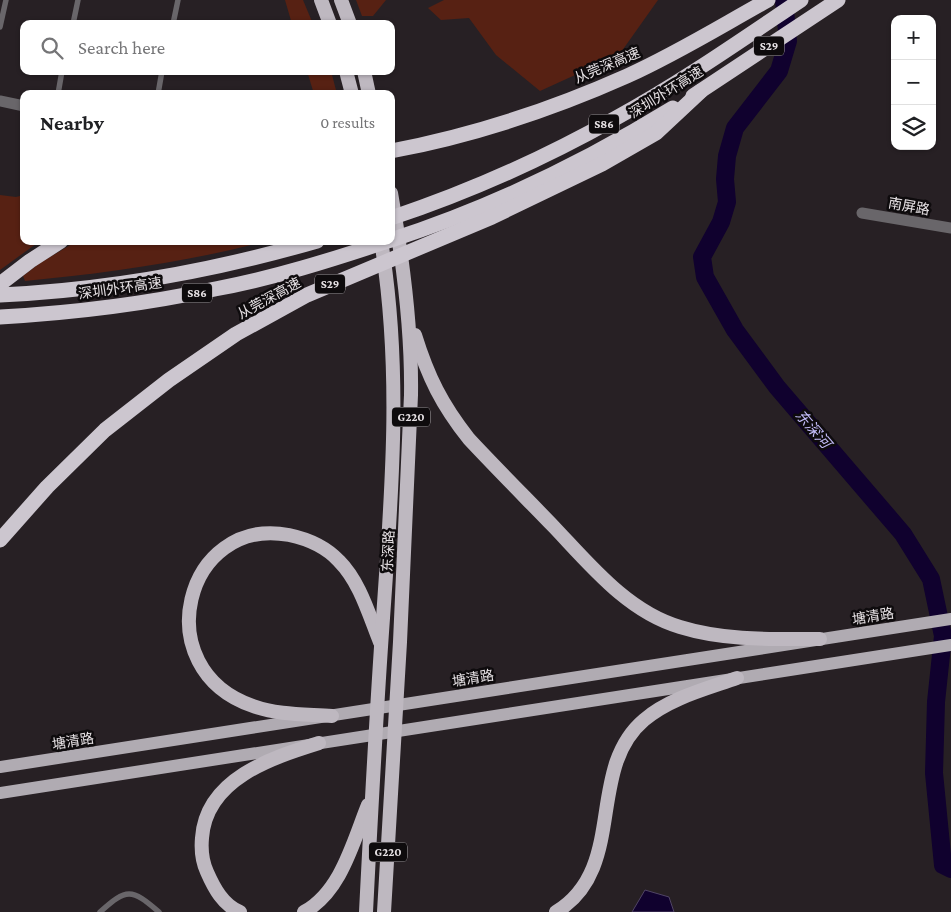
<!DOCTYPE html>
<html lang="en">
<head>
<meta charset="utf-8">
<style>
  body { margin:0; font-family:"Crimson Pro","Noto Sans SC",serif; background:#f2f2f2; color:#202124 }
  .controls { position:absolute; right:15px; top:15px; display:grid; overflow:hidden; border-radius:10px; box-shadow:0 1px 4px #0004 }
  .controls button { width:45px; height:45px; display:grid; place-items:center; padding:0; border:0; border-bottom:1px solid #e0e0e0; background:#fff; color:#202124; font:25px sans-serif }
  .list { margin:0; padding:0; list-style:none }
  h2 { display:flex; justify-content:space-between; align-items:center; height:65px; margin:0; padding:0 20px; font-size:21px }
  h2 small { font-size:16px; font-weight:400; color:#757577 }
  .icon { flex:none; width:28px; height:28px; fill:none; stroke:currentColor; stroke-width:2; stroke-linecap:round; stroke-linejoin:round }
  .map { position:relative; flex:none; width:951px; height:912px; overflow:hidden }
  .search { position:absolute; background:#fff; box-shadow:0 1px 4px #0004; left:20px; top:20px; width:375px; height:55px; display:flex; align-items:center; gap:12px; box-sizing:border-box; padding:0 18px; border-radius:10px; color:#757577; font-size:19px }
  .panel { position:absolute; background:#fff; box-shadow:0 1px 4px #0004; left:20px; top:90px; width:375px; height:155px; border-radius:10px }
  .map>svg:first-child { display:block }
  .green { fill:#572113 }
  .water { fill:#10012e; stroke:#504465 }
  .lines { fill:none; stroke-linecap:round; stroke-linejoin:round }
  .river { stroke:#10012e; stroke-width:18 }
  .service { stroke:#69666a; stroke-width:5.5 }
  .minor { stroke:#69666a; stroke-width:11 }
  .primary { stroke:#b0abb2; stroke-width:12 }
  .trunk { stroke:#beb8c0; stroke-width:14 }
  .motorway { stroke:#ccc6cf; stroke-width:15 }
  .labels { text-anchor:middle; stroke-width:5; stroke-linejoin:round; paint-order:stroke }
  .shield { fill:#0e0b0d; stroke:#a5a1a4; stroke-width:1 }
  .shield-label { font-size:12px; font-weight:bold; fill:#e6e1e4 }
  .street-label { font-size:14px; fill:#e6e1e4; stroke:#0e0b0d }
  .water-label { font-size:15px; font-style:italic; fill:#c1baf6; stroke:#0e0b0d }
</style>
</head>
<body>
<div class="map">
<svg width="951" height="912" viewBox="0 0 951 912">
  <rect width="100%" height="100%" fill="#272024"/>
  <g class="green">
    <path d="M285,0H303L313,24H292Z"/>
    <path d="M356,0H386L373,16H362Z"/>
    <path d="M444,0H658L619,55L540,91L496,55L469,18L441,20L428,8Z"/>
    <path d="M307,71H331L337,94H314Z"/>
    <path d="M0,195L16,197L24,195V241H40L0,270Z"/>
    <path d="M77,241H267C188,262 107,273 25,281L23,276L40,263Z"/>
  </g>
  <path class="water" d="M645,890L669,897L674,912H632Z"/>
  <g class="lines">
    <path class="river" d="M784,0L788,41L779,71L735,128L727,156L725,179L727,202L721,222L702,257L705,277L735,330L777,387L903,534L931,579L943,636L936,702L934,773L943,865L951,869"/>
    <g class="service">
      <path d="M73,24L78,0"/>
      <path d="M173,24L178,0"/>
      <path d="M0,27L6,0"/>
      <path d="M58,94L62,71"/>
      <path d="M158,94L162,71"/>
      <path d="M100,912C127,888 131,888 159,912"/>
    </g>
    <g class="minor">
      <path d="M0,101L24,106"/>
      <path d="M862,213L951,228"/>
    </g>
    <g class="primary">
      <path d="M0,767L951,619"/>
      <path d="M0,793L951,645"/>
    </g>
    <g class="trunk">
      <path d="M321,0L330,24"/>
      <path d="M341,0L350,24"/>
      <path d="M346,71L352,94"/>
      <path d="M364,71L369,94"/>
      <path d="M415,335C428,377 442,405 469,439C497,469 526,498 554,527C590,565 628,612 680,627C725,641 774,639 820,639"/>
      <path d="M332,716C305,714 278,715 253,706C145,669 185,515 289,535C308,539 326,547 339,561C360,582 369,615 380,642"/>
      <path d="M240,912C223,905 214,888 207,872C202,861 201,849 202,838C206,779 271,758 319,743"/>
      <path d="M304,912C341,892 353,842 368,805"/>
      <path d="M366,912C371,814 376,716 383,618C392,490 402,368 381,241"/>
      <path d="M384,912L400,642L411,395C412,327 403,260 391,193"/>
      <path d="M556,912C628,868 585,770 644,720C670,698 706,689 737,678"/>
    </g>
    <g class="motorway">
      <path d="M693,96L838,0"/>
      <path d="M391,151C471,136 553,109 627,76C676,54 721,26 768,0"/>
      <path d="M391,218C469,192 545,158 616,118C680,83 740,41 801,0"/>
      <path d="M391,240C490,208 585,162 673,108"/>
      <path d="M0,284L30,261L61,241"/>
      <path d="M0,295C108,290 213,271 317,241"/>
      <path d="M0,317C72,313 145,304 215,289C274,278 331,260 388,241"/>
      <path d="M0,540L47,487L105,430L169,380L236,334L307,295L492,217L602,164L656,133L701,91"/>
    </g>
  </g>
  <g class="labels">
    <g class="shield">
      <rect x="754" y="36.5" width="30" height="19" rx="4"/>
      <rect x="589" y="114.5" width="30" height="19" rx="4"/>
      <rect x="315" y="274.5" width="30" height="19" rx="4"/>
      <rect x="182" y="283.5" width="30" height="19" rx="4"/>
      <rect x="392" y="407.5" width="38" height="19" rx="4"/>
      <rect x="369" y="842.5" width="38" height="19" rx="4"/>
    </g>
    <g class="shield-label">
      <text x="769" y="50">S29</text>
      <text x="604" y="128">S86</text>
      <text x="330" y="288">S29</text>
      <text x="197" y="297">S86</text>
      <text x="411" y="421">G220</text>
      <text x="388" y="856">G220</text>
    </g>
    <g class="street-label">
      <text transform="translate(607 65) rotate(-23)" y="5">从莞深高速</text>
      <text transform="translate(666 92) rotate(-32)" y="5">深圳外环高速</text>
      <text transform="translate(909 206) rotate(10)" y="5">南屏路</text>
      <text transform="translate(120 288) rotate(-8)" y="5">深圳外环高速</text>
      <text transform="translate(269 298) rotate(-29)" y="5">从莞深高速</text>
      <text transform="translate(388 551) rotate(-87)" y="5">东深路</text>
      <text transform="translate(873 616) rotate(-9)" y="5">塘清路</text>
      <text transform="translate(473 678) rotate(-9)" y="5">塘清路</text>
      <text transform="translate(73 741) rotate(-9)" y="5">塘清路</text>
    </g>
    <g class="water-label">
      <text transform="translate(813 429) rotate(49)" y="5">东深河</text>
    </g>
  </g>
</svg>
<div class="controls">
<button>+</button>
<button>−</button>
<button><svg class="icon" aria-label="layers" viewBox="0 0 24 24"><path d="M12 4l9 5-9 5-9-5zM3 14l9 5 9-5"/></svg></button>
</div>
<div class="search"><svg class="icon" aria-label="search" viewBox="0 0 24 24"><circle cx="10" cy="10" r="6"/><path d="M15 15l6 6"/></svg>Search here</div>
<section class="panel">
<h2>Nearby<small>0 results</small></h2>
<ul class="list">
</ul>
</section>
</div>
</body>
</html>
